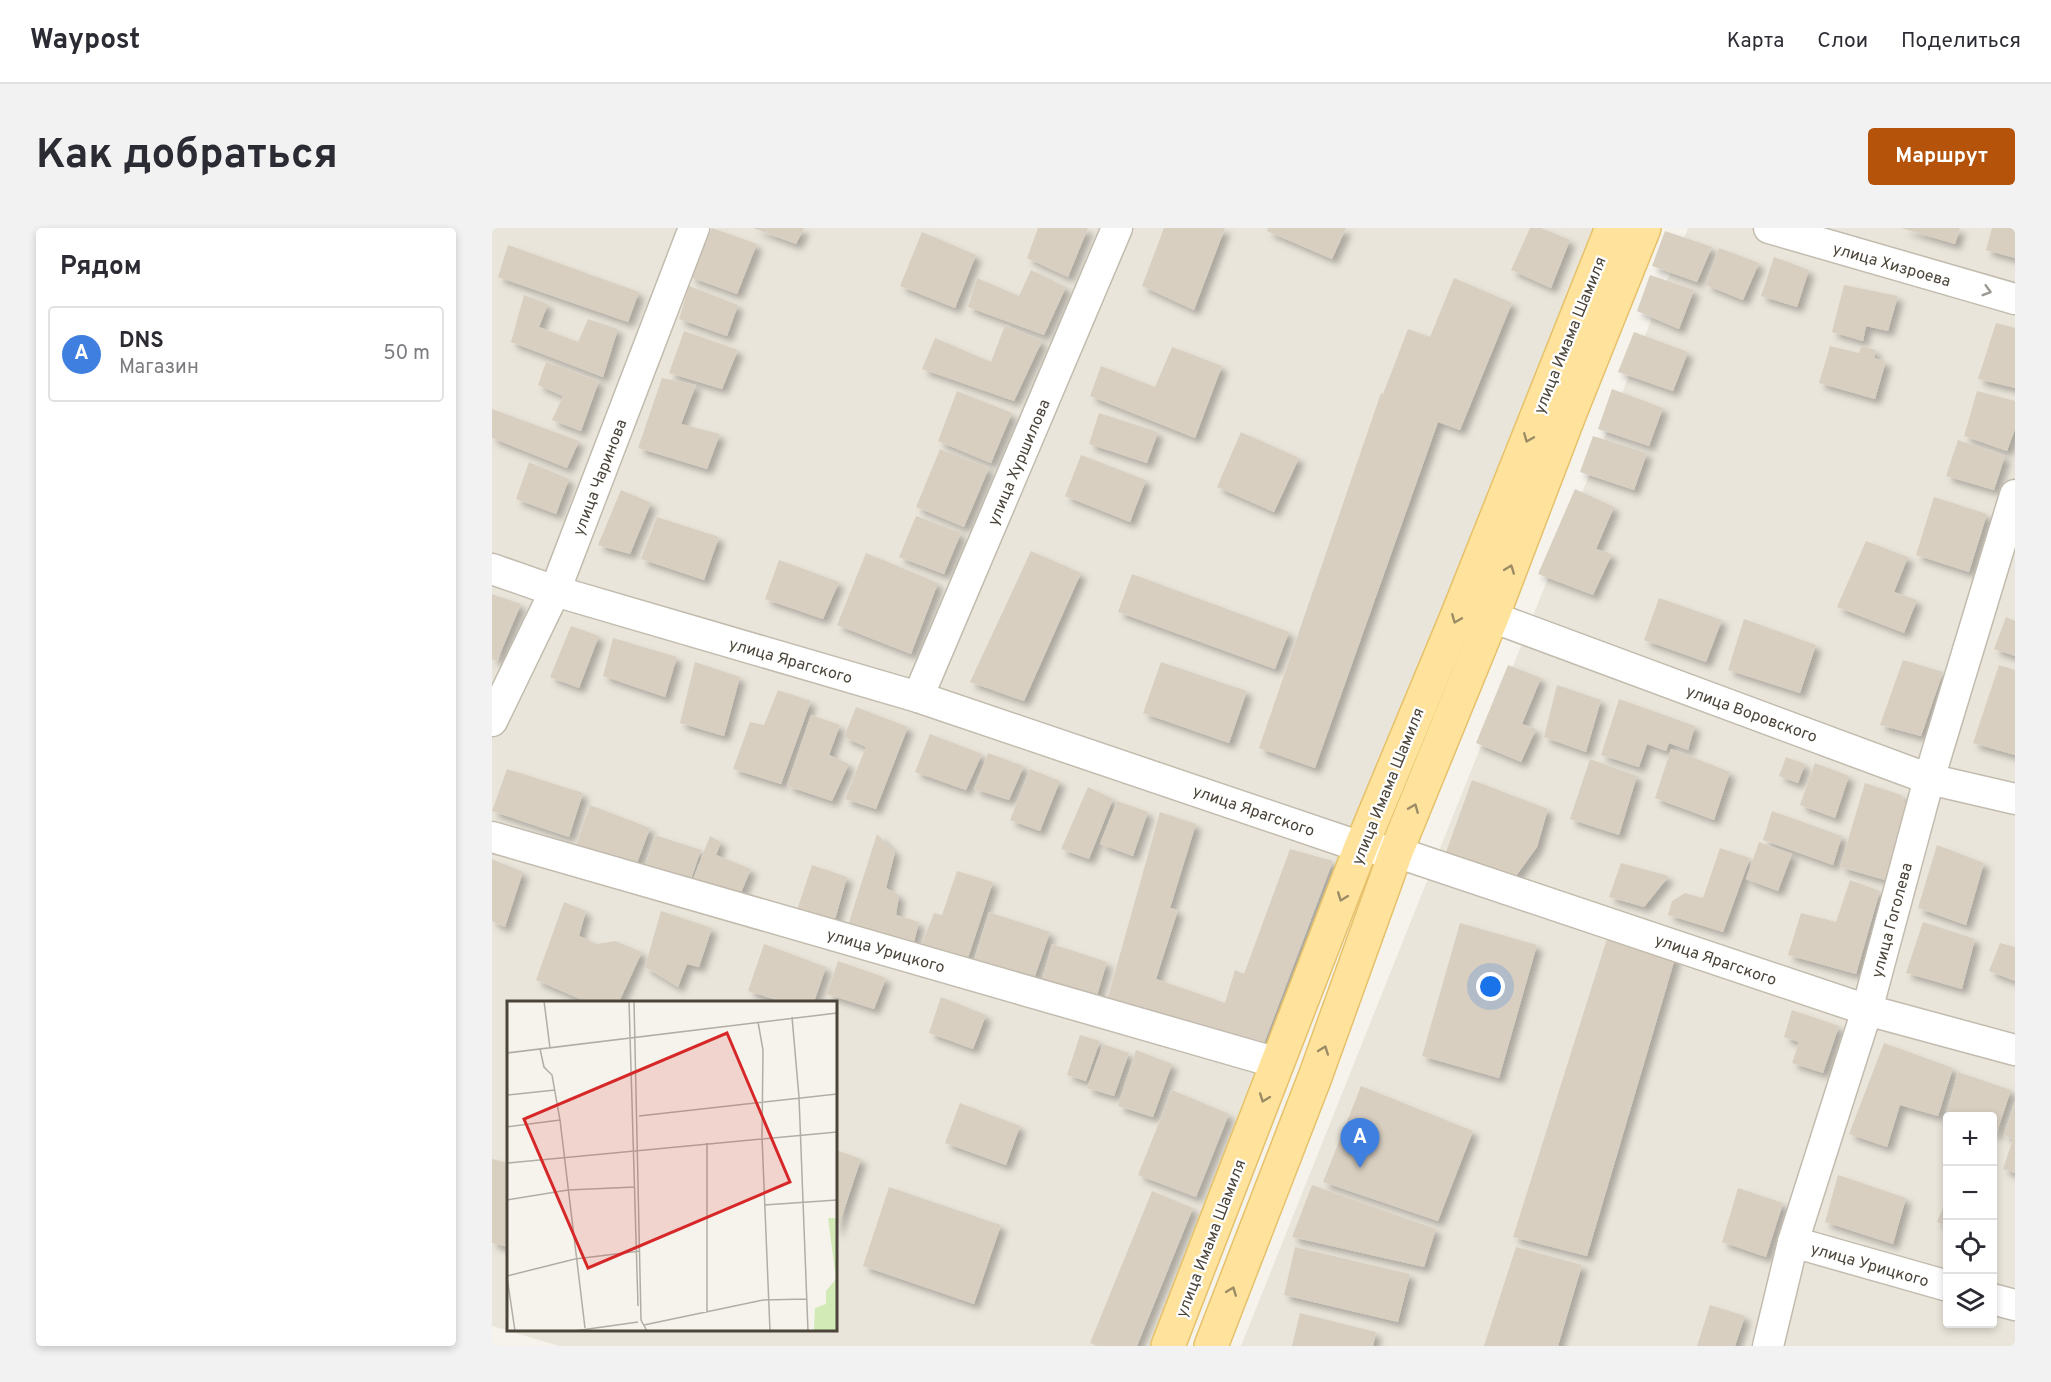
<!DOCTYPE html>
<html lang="ru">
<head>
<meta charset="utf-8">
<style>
  body { margin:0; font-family:Overpass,sans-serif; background:#f2f2f3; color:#2b2b33 }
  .controls { position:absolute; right:18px; bottom:18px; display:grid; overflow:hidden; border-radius:6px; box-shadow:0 3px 9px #0003 }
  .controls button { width:54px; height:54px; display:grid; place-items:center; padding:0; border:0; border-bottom:2px solid #e1e1e2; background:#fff; color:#2b2b33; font:30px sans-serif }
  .you { position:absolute; left:999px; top:759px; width:21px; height:21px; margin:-15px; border:4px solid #fff; border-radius:50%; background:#1a73e8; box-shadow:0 0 0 9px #1a73e833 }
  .badge { display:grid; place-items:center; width:39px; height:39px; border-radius:50%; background:#b45309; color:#fff; font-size:20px; font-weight:700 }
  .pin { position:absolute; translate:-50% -50px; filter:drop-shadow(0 2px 3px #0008) }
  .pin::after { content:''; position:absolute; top:32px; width:21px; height:18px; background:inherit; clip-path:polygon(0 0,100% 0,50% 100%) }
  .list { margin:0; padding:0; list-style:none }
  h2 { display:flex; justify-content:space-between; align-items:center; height:78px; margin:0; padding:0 24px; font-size:26px }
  h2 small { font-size:20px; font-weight:400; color:#7c7c81 }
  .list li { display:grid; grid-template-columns:39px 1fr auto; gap:18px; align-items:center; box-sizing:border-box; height:96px; margin:0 12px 12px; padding:0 12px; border:2px solid #e1e1e2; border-radius:6px }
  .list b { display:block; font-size:22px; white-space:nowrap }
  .list p { margin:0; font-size:20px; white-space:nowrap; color:#7c7c81 }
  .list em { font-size:20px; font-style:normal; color:#7c7c81 }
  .icon { flex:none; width:33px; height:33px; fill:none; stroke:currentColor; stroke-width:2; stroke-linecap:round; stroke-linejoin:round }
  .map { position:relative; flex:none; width:1523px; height:1118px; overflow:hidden; border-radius:6px }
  header { display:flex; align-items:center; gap:36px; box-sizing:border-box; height:84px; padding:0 30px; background:#fff; border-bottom:2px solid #e1e1e2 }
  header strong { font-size:28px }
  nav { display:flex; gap:33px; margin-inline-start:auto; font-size:21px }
  .intro { display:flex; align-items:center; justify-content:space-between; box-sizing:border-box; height:144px; padding:0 36px }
  h1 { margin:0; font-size:42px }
  .button { padding:15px 27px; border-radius:6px; background:#b45309; color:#fff; font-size:21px; font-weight:700 }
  main { display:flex; gap:36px; padding:0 36px }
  aside { flex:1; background:#fff; border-radius:6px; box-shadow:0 3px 9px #0003 }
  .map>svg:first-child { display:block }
  .residential { fill:#eae5da; fill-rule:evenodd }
  .building { fill:#d8cfc1; filter:url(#shadow) }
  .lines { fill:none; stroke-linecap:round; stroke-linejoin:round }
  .minor-casing { stroke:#c2bbae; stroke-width:33 }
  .major-casing { stroke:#e6c16a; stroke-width:36 }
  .minor { stroke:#fff; stroke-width:30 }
  .major { stroke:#ffe39c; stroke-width:33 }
  .oneway { stroke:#9c9892 }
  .oneway2 { stroke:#9c8c66 }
  .labels { text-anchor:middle; stroke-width:4.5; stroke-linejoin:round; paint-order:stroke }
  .street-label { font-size:16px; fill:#4b4439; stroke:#fff }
  .inset-road { fill:none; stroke:#b2ada4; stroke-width:1.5 }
  .view { fill:#d62828; fill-opacity:0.15; stroke:#d62828; stroke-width:3 }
  .inset-edge { fill:none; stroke:#4b4439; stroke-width:3 }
</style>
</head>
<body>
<header>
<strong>Waypost</strong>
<nav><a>Карта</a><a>Слои</a><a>Поделиться</a></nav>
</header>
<div class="intro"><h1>Как добраться</h1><a class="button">Маршрут</a></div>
<main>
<aside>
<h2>Рядом<small></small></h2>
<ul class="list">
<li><span class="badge" style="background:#3f7fe0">A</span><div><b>DNS</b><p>Магазин</p></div><em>50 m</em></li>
</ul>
</aside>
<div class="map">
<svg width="1523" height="1118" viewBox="0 0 1523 1118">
  <defs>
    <filter id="shadow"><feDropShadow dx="5.5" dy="5.5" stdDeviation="3" flood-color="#0004"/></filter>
  </defs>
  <rect width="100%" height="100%" fill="#f6f3ec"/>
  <g class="residential">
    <path d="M0,0H1118L665,1118H67L0,1098ZM16,774H344V1102H16Z"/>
    <path d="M1196,0H1523V1118H749ZM1456,888H1500V1096H1456Z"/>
  </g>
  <g class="building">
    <path d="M220,0L265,16L245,66L198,49Z"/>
    <path d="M261,0H312L304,16Z"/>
    <path d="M546,0H596L576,49L535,30Z"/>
    <path d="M672,0H733L702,82L650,58Z"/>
    <path d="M776,0H854L840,31L775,3Z"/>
    <path d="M1038,0H1049L1078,12L1059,60L1019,42Z"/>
    <path d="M1409,0H1468L1463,16Z"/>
    <path d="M1500,0H1523V30L1494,22Z"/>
    <path d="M1173,3L1220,19L1205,54L1160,38Z"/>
    <path d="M430,4L484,27L463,80L408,58Z"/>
    <path d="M16,17L147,64L136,94L6,49Z"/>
    <path d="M1227,20L1267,35L1251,72L1214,57Z"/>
    <path d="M1282,29L1317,42L1305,79L1269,68Z"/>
    <path d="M539,42L574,59L552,107L476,79L485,50L527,68Z"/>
    <path d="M1158,47L1202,62L1187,101L1145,83Z"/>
    <path d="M962,50L1020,75L968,202L946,194L823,540L767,520L889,165L891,166L916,101L938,109Z"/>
    <path d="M1352,57L1406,68L1396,103L1374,98L1371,113L1340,104Z"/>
    <path d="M197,58L246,77L235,108L187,91Z"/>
    <path d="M32,67L56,76L47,99L86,114L96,91L126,101L111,149L19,114Z"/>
    <path d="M1504,95L1523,100V160L1486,151Z"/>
    <path d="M513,97L550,113L522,173L430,141L443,110L499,134Z"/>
    <path d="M192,103L246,122L230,161L177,145Z"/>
    <path d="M1142,104L1196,124L1181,163L1126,144Z"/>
    <path d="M1338,118L1367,125L1369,118L1384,122L1382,130L1394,133L1383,171L1327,155Z"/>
    <path d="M680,119L730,138L703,210L598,168L609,138L663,159Z"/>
    <path d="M54,134L107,153L89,203L60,192L71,168L46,157Z"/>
    <path d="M170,150L204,157L189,196L228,206L215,241L146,220Z"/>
    <path d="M1120,161L1171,180L1157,218L1106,201Z"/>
    <path d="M465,163L520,185L499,235L446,213Z"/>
    <path d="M1485,163L1523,173V201L1515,223L1472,208Z"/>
    <path d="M0,181L87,213L75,240L0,210Z"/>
    <path d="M607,185L666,204L655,235L597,216Z"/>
    <path d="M749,204L807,230L782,284L725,259Z"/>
    <path d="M1101,208L1155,225L1142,262L1088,244Z"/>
    <path d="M1466,212L1513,228L1502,262L1454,248Z"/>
    <path d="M448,221L497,240L472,299L424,279Z"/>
    <path d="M589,227L654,252L638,294L573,268Z"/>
    <path d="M37,234L77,251L64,286L24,271Z"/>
    <path d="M1083,261L1122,279L1104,321L1120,326L1101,367L1046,346Z"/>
    <path d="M129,262L159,275L138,326L106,317Z"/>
    <path d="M1442,269L1495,286L1477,344L1424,327Z"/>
    <path d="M424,288L469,305L452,346L407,329Z"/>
    <path d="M165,289L227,309L212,352L149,331Z"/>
    <path d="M1374,313L1416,329L1402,364L1425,372L1412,405L1345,379Z"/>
    <path d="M539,323L589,345L532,473L478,454Z"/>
    <path d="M374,325L446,355L419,426L345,397Z"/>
    <path d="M287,332L347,354L331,391L273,371Z"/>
    <path d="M640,346L797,404L783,441L626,384Z"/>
    <path d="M0,366L29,376L5,433L0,431Z"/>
    <path d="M1167,370L1230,392L1214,434L1152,412Z"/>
    <path d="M1514,389L1523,393V428L1502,421Z"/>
    <path d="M1252,391L1324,417L1308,465L1236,442Z"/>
    <path d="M79,398L107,408L87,460L58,449Z"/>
    <path d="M121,410L185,429L173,469L111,448Z"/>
    <path d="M1411,432L1451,444L1429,508L1388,497Z"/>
    <path d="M203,434L248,449L232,508L188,495Z"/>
    <path d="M669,434L755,463L737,515L651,485Z"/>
    <path d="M1016,437L1049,450L1030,496L1044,501L1029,534L984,515Z"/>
    <path d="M1507,437L1523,442V527L1481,515Z"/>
    <path d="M1065,457L1109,472L1094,524L1052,509Z"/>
    <path d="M286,462L319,473L289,556L241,541L258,494L272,497Z"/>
    <path d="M1127,471L1203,498L1196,522L1177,515L1174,523L1155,516L1147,539L1109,527Z"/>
    <path d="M364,479L416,499L384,581L353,571L374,519L352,509Z"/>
    <path d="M319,487L348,497L337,527L357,536L340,573L295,558Z"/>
    <path d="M438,506L490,526L474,562L423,544Z"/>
    <path d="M1179,521L1238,544L1222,592L1163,570Z"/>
    <path d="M496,525L532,538L517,572L482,561Z"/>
    <path d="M1294,529L1313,536L1306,555L1287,548Z"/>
    <path d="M1098,531L1145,548L1127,607L1078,591Z"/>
    <path d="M1323,535L1357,548L1343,590L1308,577Z"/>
    <path d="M15,541L91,565L77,609L0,583Z"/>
    <path d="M538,541L568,553L548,603L518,592Z"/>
    <path d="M980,552L1056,581L1045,619L1024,648L953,627Z"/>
    <path d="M1373,555L1409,567L1414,577L1393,652L1348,639Z"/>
    <path d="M596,559L621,571L597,631L569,621Z"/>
    <path d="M625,573L656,584L641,628L608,616Z"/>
    <path d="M98,577L158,600L144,638L84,617Z"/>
    <path d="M1280,583L1350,608L1341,637L1271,612Z"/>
    <path d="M668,584L704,596L678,680L686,682L664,751L733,775L743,742L752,746L798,621L841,633L769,823L614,776Z"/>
    <path d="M385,606L403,624L394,660L407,667L404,687L427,694L421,718L356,697Z"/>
    <path d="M163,607L209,622L199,651L154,636Z"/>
    <path d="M218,608L229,614L224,627L259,641L248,667L201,651Z"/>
    <path d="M1267,614L1300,626L1286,663L1254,651Z"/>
    <path d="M1445,617L1492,635L1474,697L1426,680Z"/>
    <path d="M1228,620L1258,630L1231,704L1176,687L1180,673L1193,665L1211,670Z"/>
    <path d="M0,631L31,644L13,699L0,693Z"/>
    <path d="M1129,635L1177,648L1152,679L1117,669Z"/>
    <path d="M320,637L355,649L342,695L305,682Z"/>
    <path d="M465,643L501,654L475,733L429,718L442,685L450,687Z"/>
    <path d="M1358,652L1388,663L1364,746L1296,727L1309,685L1344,694Z"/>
    <path d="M72,674L94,683L87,708L105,716L123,713L150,724L127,774H95L44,752Z"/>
    <path d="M169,683L220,700L207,739L195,736L186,759L153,739Z"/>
    <path d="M497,684L558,704L542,751L482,732Z"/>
    <path d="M1431,694L1483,711L1470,761L1414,745Z"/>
    <path d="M968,695L1045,717L1007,850L930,828Z"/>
    <path d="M1117,704L1184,727L1095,1028L1021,1009Z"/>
    <path d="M1508,715L1523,719V753L1497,743Z"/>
    <path d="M272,716L334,739L322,774H291L256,763Z"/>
    <path d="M560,716L615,734L603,774L549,758Z"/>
    <path d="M346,733L394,750L382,781L335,766Z"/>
    <path d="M449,769L494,787L481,821L437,805Z"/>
    <path d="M1300,782L1347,798L1331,845L1300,835L1307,814L1292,809Z"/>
    <path d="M588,807L608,813L594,853L575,847Z"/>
    <path d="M1392,815L1461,840L1446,888L1408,877L1395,919L1357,906Z"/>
    <path d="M611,816L637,825L622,868L595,860Z"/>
    <path d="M644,822L680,836L661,889L626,878Z"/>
    <path d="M1466,844L1519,862L1504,907L1500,906V888H1454Z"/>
    <path d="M869,858L981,903L946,993L831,954Z"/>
    <path d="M680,862L737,886L704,969L646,947Z"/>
    <path d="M1523,874V945L1511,941L1521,911L1512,907Z"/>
    <path d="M468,875L528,898L514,937L453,915Z"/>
    <path d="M344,922L369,931L344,1006Z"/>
    <path d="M0,931L16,935V1019L0,1015Z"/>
    <path d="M1346,947L1414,970L1401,1016L1333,994Z"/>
    <path d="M820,957L944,1001L932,1039L800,1009Z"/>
    <path d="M397,959L509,997L482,1076L371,1038Z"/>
    <path d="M1246,960L1291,975L1274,1029L1230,1014Z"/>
    <path d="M660,963L701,980L645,1118H606L598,1115Z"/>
    <path d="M1456,967V998L1445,994Z"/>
    <path d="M803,1019L918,1046L906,1094L792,1067Z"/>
    <path d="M1024,1019L1090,1037L1066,1118H992Z"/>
    <path d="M1218,1077L1253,1088L1243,1118H1205Z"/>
    <path d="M808,1085L884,1104L881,1118H800Z"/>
  </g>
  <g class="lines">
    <g class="minor-casing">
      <g id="minor">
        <path d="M1277,0L1523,71"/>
        <path d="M0,341L63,363L426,469L869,619L904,624L1375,782L1523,822"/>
        <path d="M1000,389L1437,551L1523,571"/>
        <path d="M426,469L625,0"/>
        <path d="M0,493L63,363L202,0"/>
        <path d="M0,609L775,832L787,828"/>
        <path d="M1301,1014L1456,1058"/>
        <path d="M1500,1071L1523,1077"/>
        <path d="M1276,1118L1301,1014L1375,782L1437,551L1523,267"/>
      </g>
    </g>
    <g class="major-casing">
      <g id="major">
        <path d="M676,1118L869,619L966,386L1120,0"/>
        <path d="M719,1118L823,849L904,624L1000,389L1079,182L1152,0"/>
      </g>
    </g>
    <use href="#minor" class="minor"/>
    <use href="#major" class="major"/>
  </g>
  <defs><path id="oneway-chevron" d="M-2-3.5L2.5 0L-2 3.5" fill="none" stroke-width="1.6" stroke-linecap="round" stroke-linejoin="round" transform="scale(1.5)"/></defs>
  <use class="oneway" href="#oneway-chevron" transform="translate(1495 63) rotate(16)"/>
  <g class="oneway2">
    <use href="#oneway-chevron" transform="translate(1036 210) rotate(112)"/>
    <use href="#oneway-chevron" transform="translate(1018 341) rotate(-69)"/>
    <use href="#oneway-chevron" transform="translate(964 391) rotate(112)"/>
    <use href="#oneway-chevron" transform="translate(922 580) rotate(-68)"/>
    <use href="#oneway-chevron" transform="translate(850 669) rotate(111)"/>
    <use href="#oneway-chevron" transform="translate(832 822) rotate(-70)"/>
    <use href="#oneway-chevron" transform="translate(772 870) rotate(110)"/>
    <use href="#oneway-chevron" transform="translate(740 1063) rotate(-69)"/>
  </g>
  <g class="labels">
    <g class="street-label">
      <text transform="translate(1400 36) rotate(16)" y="6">улица Хизроева</text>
      <text transform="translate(1077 107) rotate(-68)" y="6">улица Имама Шамиля</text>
      <text transform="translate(526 234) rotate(-67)" y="6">улица Хуршилова</text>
      <text transform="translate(107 249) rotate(-69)" y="6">улица Чаринова</text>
      <text transform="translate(299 432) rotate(16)" y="6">улица Ярагского</text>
      <text transform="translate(1260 485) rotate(20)" y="6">улица Воровского</text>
      <text transform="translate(895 558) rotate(-68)" y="6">улица Имама Шамиля</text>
      <text transform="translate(762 582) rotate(19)" y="6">улица Ярагского</text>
      <text transform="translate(1399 692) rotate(-75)" y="6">улица Гоголева</text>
      <text transform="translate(394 722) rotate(16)" y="6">улица Урицкого</text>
      <text transform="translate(1224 731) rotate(19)" y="6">улица Ярагского</text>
      <text transform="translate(718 1010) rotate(-69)" y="6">улица Имама Шамиля</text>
      <text transform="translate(1378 1036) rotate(16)" y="6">улица Урицкого</text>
    </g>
  </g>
  <g transform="translate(15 773)">
    <rect width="330" height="330" fill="#f6f3ec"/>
    <path d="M321,217H330V330H307L308,307L319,303V290L329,278Z" fill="#d2eab5"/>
    <path class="inset-road" d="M37,0L43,47M122,0L131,305M127,0L134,319L140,330M285,16L292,96L301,330M251,21L256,49L255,136L263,330M33,48L37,66L45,74L53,119L78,327M0,52L330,12M0,94L48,89M132,115L330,93M0,126L53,119M0,162L330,131M0,199L61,189L128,186M257,204L330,199M0,275L68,258L133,250M0,276L8,330M200,312V142M137,324L256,299L300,298M67,330L131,321"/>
    <path class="view" d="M220,32L283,181L81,267L17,118Z"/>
    <rect width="330" height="330" class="inset-edge"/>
  </g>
</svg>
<div class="controls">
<button>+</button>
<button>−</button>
<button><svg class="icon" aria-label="locate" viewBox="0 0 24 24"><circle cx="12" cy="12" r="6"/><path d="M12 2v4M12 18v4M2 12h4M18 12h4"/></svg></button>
<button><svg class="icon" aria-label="layers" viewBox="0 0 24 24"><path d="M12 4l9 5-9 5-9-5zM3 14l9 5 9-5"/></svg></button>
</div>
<div class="you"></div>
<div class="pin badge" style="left:868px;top:940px;background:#3f7fe0">A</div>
</div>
</main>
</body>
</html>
